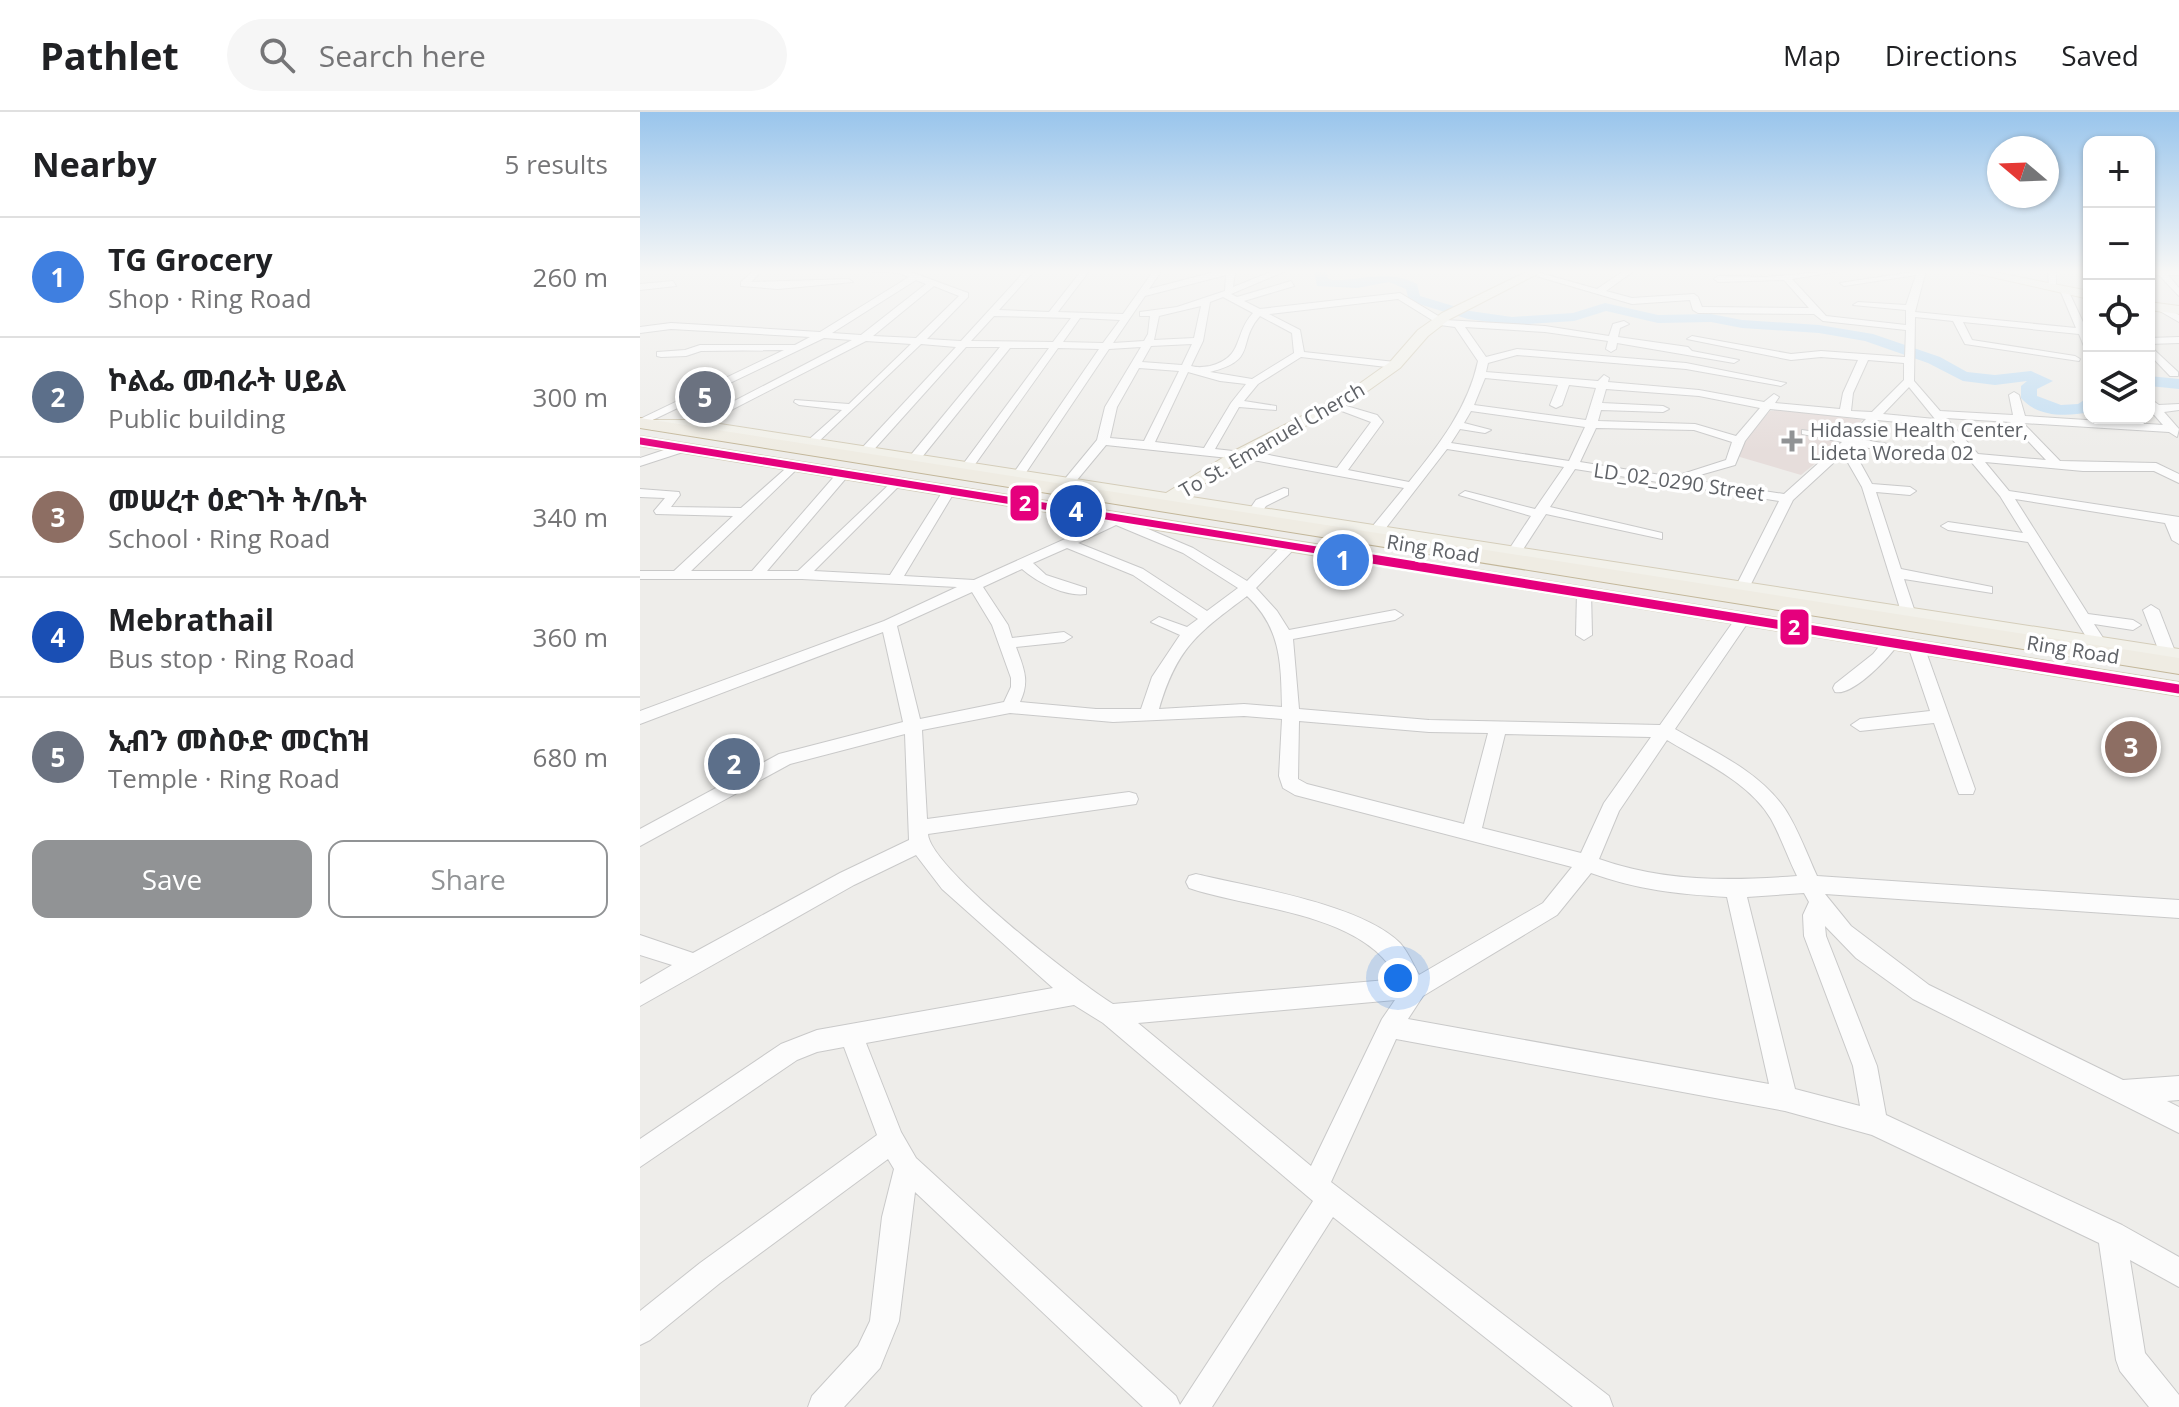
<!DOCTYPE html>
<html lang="en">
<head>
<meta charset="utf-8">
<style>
  body { margin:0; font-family:"Open Sans","Noto Sans Ethiopic",sans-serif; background:#f6f6f6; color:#202124 }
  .controls { position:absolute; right:24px; top:24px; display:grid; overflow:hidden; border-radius:16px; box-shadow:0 2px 6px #0004 }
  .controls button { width:72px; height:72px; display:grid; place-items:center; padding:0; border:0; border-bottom:2px solid #e0e0e0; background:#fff; color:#202124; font:40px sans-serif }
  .compass { position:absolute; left:1347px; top:24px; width:72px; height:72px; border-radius:50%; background:#fff; box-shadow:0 2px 6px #0004; rotate:289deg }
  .you { position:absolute; left:758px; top:866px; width:28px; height:28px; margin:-20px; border:6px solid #fff; border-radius:50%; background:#1a73e8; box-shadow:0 0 0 12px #1a73e833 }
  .badge { display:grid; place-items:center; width:52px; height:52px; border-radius:50%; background:#919395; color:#fff; font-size:26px; font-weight:700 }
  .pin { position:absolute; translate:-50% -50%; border:4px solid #fff; box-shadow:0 2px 8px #0006 }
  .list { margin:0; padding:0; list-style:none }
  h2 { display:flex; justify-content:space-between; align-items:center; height:104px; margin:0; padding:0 32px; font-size:34px }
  h2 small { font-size:26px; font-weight:400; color:#757577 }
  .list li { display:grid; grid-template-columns:52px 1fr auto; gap:24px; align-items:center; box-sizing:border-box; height:120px; padding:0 32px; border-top:2px solid #e0e0e0 }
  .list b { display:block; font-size:30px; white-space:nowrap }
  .list p { margin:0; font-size:26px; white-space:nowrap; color:#757577 }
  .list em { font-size:26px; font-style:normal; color:#757577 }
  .actions { display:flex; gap:16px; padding:24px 32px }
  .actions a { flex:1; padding:18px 0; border:2px solid #919395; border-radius:16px; text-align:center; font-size:28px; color:#919395 }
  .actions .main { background:#919395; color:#fff }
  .icon { flex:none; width:44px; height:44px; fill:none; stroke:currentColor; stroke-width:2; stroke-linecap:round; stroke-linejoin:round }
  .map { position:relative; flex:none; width:1539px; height:1295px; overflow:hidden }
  header { display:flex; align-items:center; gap:48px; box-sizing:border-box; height:112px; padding:0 40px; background:#fff; border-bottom:2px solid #e0e0e0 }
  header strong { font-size:38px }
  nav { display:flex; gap:44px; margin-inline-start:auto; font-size:28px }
  .search { width:560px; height:72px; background:#f6f6f6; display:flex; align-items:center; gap:20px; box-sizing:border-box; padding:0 28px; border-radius:44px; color:#757577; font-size:30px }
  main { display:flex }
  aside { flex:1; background:#fff }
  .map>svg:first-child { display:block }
  .medical { fill:#e6dddb }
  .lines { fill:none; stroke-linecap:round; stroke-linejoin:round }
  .river { fill:#c3def3; fill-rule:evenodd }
  .minor-casing { stroke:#c9c9c9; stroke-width:2 }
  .major-casing { stroke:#d4cdba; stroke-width:2 }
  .highway-casing { stroke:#c3b79a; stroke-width:2 }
  .minor { fill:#fcfcfc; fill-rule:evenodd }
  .major { fill:#f2f1ea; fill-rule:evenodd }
  .highway { fill:#efece3; fill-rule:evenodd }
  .bus-1-far1-casing { stroke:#fff; stroke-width:11 }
  .bus-1-casing { stroke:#fff; stroke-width:14 }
  .bus-1-far1 { stroke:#e5007d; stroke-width:7 }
  .bus-1 { stroke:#e5007d; stroke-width:9 }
  .poi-dot { fill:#919395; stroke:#fff; stroke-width:3 }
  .labels { text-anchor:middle; stroke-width:7; stroke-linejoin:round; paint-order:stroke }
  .far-poi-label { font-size:20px; fill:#5f6267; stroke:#fff; text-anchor:start }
  .far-street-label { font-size:20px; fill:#5f6267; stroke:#fff }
  .line-badge { stroke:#fff; stroke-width:3 }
  .badge-label { font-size:22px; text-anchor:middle; font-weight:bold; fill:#fff }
</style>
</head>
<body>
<header>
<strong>Pathlet</strong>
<div class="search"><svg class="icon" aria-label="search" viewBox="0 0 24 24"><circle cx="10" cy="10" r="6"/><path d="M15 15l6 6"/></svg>Search here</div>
<nav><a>Map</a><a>Directions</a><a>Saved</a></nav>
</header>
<main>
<aside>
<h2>Nearby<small>5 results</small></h2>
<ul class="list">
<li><span class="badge" style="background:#3f7fe0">1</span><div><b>TG Grocery</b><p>Shop · Ring Road</p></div><em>260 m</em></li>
<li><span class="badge" style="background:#5c6f8a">2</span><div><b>ኮልፌ መብራት ሀይል</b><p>Public building</p></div><em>300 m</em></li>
<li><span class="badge" style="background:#8d6e63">3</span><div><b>መሠረተ ዕድገት ት/ቤት</b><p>School · Ring Road</p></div><em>340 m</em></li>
<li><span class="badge" style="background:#1a4fb4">4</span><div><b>Mebrathail</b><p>Bus stop · Ring Road</p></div><em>360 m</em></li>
<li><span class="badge" style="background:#6b7280">5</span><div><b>ኢብን መስዑድ መርከዝ</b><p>Temple · Ring Road</p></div><em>680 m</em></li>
</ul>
<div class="actions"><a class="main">Save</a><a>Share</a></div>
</aside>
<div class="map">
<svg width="1539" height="1295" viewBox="0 0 1539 1295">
  <rect width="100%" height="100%" fill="#eeedea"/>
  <path class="medical" d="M1141,297L1172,301L1222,308L1208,325L1161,363L1100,345L1097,339L1116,313L1130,299Z"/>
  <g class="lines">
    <g class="river">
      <path d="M674,158H686L688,167L692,168C724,169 747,156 777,172L780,184L830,199L872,205L933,201L965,191L1018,203L1071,202L1102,208L1179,213L1233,222L1300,245L1327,260L1355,263L1391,259L1413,269L1397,277V284L1421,293L1438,292L1449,285V300C1426,305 1397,305 1381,286V274L1387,269L1355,273L1323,269L1288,251L1225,229L1179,221L1102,216L1071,210L1018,211L966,199L934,209L872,213L828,207L769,189L766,177L749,170L717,176L677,174Z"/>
      <path d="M1509,264L1539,267V277L1509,274Z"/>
    </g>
    <g class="minor-casing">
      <g id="minor">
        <path d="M114,158H123L111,170L209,167L213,170L138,177L101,174V170Z"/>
        <path d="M205,158H265L328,181V185L287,227L321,229L386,158H395L359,198L409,200L442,158H450L418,200L483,202L514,158H522L509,177L582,158L595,160L593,175L636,158H648L591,182L597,185L651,169L654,174L604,189L620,197L760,181L805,208L905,214L969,224L973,212L984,209L989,212L980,216L978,225L1048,235L1052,239L1099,248L1094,251L977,231L976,237L971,240L966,237L968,229L905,220L825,215L846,245L877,237L1046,251L1146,271L1141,274L1046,257L877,243L848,251L846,260L958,269L964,263L969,266L968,270L1059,278L1124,290L1134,282L1139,285L1135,291L1200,297L1203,281L1218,248L1181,245L1151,248L1047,227L1052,224L1151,242L1181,239L1265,245L1266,218L1183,209L1174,202L1058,201L1053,198L1050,188L992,192L896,164L900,161L957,177L985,158H995L966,179L992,186L1054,182L1058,185L1062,195L1169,196L1144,168L1078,170L1074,167L1078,164L1126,165L1205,158L1152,167L1186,204L1266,213V198L1213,193L1218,190L1266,193L1276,163L1204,174L1200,171L1286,158L1275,200L1436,216L1420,178L1424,175L1428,178L1449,223V237L1444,234L1439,222L1323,210L1332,228L1435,244L1440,247L1439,249L1325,232L1313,209L1275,205L1274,269L1300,299L1373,303L1369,283L1374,280L1379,283L1385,304L1523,313L1509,297V286L1519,293L1539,292V298L1524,300L1539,317L1537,325L1529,320L1383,311L1420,349L1516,351L1539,362V371L1514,359H1443L1345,350L1369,379L1539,405V432L1532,428L1525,411L1375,387L1448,502L1493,508L1501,513L1493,518L1454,512L1467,532L1465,536H1453L1388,430L1308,418L1301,414L1308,410L1383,421L1360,384L1301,314L1237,308L1219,327L1248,332V338L1211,334L1232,372L1270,375L1276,379L1270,383L1236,380L1261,457L1352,475V481L1264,467L1276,503L1273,506H1263L1222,375L1203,342L1153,388L1109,476L1102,480L1095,476L1139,389L935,357L910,395L1022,421V427L906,402L880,442L875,443L868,439L891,404L819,383L825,379L895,397L924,355L807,337L742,421H732V415L764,376L613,348L607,344L613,340L697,356L731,310L699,298L697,296L703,293L737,303L743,310L708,358L769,370C799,333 828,296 838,249L815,215L800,213L758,187L629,202L660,218L664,240L755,250L760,253L755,256L661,245L618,272L604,289L636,294V298L599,295L575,337L602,340L604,343L598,347L466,333L432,374H424V368L457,328L465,295L501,235L469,237L383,365L379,366L373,362L459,237L418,236L331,358L327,359L321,355L409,236H370L278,350H270V344L360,235H326L229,343L225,344L219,340L221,337L316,235L281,232L175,333L165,331L202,298L159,293L154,290L155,288L209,292L271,232L226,229L58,315L48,313L212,228L184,226L0,314V307L144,238L61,239L46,244L21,245L17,244V240L45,238L60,233H155L170,225L31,217L0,221V215L31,211L180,220L269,165L259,161ZM586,163L585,179L537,195L500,200V204H510L508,222L504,229L473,231L505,184ZM276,168L286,172L221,223L192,221ZM294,174L319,184L276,226L233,224ZM583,185L613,201C593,222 605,245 570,254C563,255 559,256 551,254L563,229L570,190ZM561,194L554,226L514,228L519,204ZM354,204L431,206L413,230L331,229ZM620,204L652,221L654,241L612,267L570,260C619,248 596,231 620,204ZM440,206L480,208L463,231L423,230ZM552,232L542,253L502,250L511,234ZM1228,248L1264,251V268L1232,300L1211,299L1213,281ZM499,256L539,259L504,329L470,326L477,295ZM548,260L580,269L606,272L591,291L564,336L515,330ZM845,266L918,273L910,293L916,296L922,293L929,273L956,276L946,308L834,293ZM1269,275L1295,307L1243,302ZM966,277L1059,284L1120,296L1096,324L1055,312L958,309L961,298L1023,300L1029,297L1023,294L962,291ZM1130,297L1226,307L1208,325L1162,318V322L1202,330L1144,382L1046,367L1095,353L1105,329ZM831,299L945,315L929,349L811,331L820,317L845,321L851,318L824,311ZM1306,306L1370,310L1406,348L1338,342ZM956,316L1054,318L1092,330L1086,348L1033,365L940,350Z"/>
        <path d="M1408,158H1416V178L1409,176Z"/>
        <path d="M1509,158H1539V163H1528L1539,176V184L1519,163L1509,164Z"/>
        <path d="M33,169L36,174L0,178V172Z"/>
        <path d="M1521,193L1539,203V210L1518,198Z"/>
        <path d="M1539,225V231L1509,232V226Z"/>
        <path d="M1509,233L1538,260V264H1530L1509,242Z"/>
        <path d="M39,333L45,337L43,340L0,354V346Z"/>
        <path d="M153,350L159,354L157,357L51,459H112L199,359L203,358L209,362L207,365L127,459H158L256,366L260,367V373L174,459L250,463L303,379L309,375L315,379L264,464L334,468L483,401L490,405L487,408L553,436L607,469L646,429H656V435L616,476L637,499L649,518L755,498L763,503L755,508L653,527L659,597L789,608L1020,613L1098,503L1103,501L1111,506L1035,617C1073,639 1119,659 1145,697C1158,717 1167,742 1177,764L1539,788V806L1185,782L1211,814L1289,873L1483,968L1539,964V988L1527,989L1539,995V1021L1273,887L1216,846L1185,814L1186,824L1237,954L1246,1003L1482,1113L1539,1145V1175L1490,1148L1505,1241L1539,1283V1295H1509L1480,1259L1476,1248L1459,1131L1232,1023L1145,999L756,927L691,1070L969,1284L973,1295H933L693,1105L572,1295H503L275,1080L259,1209L240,1256L204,1295H168L172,1284L218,1234L230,1209L242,1105L254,1057L248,1047L80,1171L10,1228L0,1233V1199L60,1151L237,1023L204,935L177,940L157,948L0,1055V1027L141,932L177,918L413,876L302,777L276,743L214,773L0,894V872L32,853L0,843V823L53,841L200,761L269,728L265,622L150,652L0,734V717L139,642L263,610L243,520L0,612V599L244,509L317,475L162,467H0V459H34L93,404L16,402L14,399L25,386L0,385V377L39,380L40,383L31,395L101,396ZM476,413L543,441L598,476L567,499L503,457L438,431ZM427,436L493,463L558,507L547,515L519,505L511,510L540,523L512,565L501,597H456L380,590C390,569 384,557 376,535L424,530L432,525L424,520L372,526L368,513L343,475L382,457C397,470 425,485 446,482V476L406,463L393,451ZM332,480L352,513L371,566V575L364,590L280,607L257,514ZM607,484C641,516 641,550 642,595L604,592L519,597C537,535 558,521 607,484ZM370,601L473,610L604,604L642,607L639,664L643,676L655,683L932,755L903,791L779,863C773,852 768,840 760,831C721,792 610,775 556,762L549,764L546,770L549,776C614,798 724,800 758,867L473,892C440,872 290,756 288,722L496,692L498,687L496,682L489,680L287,707L282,618ZM659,609L789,620L848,621L824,712L667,672L658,667ZM865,622L1011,625L964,691L941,741L842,716ZM1027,628C1063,650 1109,670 1131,707C1141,725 1148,746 1157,764C1089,769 1024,770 959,747L979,699ZM951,761C998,778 1037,782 1087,785L1129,972L768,907L783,884L917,803ZM1164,781L1169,790L1163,803L1164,824L1213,954L1220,994L1155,977L1107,785ZM755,888L742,907L671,1054L498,911ZM434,893L463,911L673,1089L540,1293L536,1284L276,1046L261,1020L226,931Z"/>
        <path d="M644,376L648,377V383L626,394L619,404H609L607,401L616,388Z"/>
        <path d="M944,475L951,479L952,523L944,528L936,523L937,479Z"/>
        <path d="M1511,493L1519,498L1536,542L1534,546L1528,547L1520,542L1503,498Z"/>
        <path d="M1251,526L1259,531C1249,546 1213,584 1195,580L1193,576L1195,572L1233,542L1245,527Z"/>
        <path d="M1276,529L1284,534L1335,677L1333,682H1319L1317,677L1294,611L1220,619L1211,613L1220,607L1290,599L1268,534Z"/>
      </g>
    </g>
    <g class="major-casing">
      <g id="major">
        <path d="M890,158H905L810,207L788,224L760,256L715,288L604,346L545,384L1539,537V551L54,318H12L4,313L12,308H54L526,381L592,340L705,282L750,250L778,218L802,201Z"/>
        <path d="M1321,158H1343L1449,179V187Z"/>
        <path d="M1509,190L1539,194V202L1509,198Z"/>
        <path d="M0,324L1539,570V584L0,334Z"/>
      </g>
    </g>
    <g class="highway-casing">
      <path id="highway" d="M0,306L1539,546V562L0,316Z"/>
    </g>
    <use href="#minor" class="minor"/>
    <use href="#major" class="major"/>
    <use href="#highway" class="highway"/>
    <g class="bus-1-far1-casing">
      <path id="bus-1-far1" d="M0,329L745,449"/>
    </g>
    <g class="bus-1-casing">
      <path id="bus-1" d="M732,447L1539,577"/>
    </g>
    <use href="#bus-1-far1" class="bus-1-far1"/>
    <use href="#bus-1" class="bus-1"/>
  </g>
  <linearGradient id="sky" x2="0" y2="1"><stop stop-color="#99c5ec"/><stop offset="0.47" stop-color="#f7f7f6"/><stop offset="1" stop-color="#f7f7f6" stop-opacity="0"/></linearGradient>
  <rect width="1539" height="339" fill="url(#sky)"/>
  <path class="poi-dot" d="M1148 317h8v8h8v8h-8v8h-8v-8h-8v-8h8z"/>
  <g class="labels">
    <g class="far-poi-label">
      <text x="1170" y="325">Hidassie Health Center,<tspan x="1170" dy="23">Lideta Woreda 02</tspan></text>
    </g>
    <g class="far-street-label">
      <text transform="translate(632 328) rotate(-30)" y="7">To St. Emanuel Cherch</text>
      <text transform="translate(1039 370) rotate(8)" y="7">LD_02_0290 Street</text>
      <text transform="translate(793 437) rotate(9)" y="7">Ring Road</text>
      <text transform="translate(1433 538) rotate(9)" y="7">Ring Road</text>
    </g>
  </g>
  <g class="line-badge">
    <rect x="369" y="372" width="31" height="38" rx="8" fill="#e5007d"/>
    <rect x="1139" y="496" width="31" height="38" rx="8" fill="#e5007d"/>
  </g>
  <g class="badge-label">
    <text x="385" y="399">2</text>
    <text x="1154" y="523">2</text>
  </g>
</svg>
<div class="controls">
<button>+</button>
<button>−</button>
<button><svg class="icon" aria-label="locate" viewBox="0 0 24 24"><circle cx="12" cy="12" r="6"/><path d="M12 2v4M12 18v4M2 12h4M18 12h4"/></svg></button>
<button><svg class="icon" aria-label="layers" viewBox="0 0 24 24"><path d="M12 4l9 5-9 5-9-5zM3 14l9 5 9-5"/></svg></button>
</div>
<svg class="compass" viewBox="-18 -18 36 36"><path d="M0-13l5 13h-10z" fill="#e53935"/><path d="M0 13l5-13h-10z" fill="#757577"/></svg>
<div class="you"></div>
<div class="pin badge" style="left:703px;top:448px;background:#3f7fe0">1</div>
<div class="pin badge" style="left:94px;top:652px;background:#5c6f8a">2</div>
<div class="pin badge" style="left:1491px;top:635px;background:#8d6e63">3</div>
<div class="pin badge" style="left:436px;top:399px;background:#1a4fb4">4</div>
<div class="pin badge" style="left:65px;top:285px;background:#6b7280">5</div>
</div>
</main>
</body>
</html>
